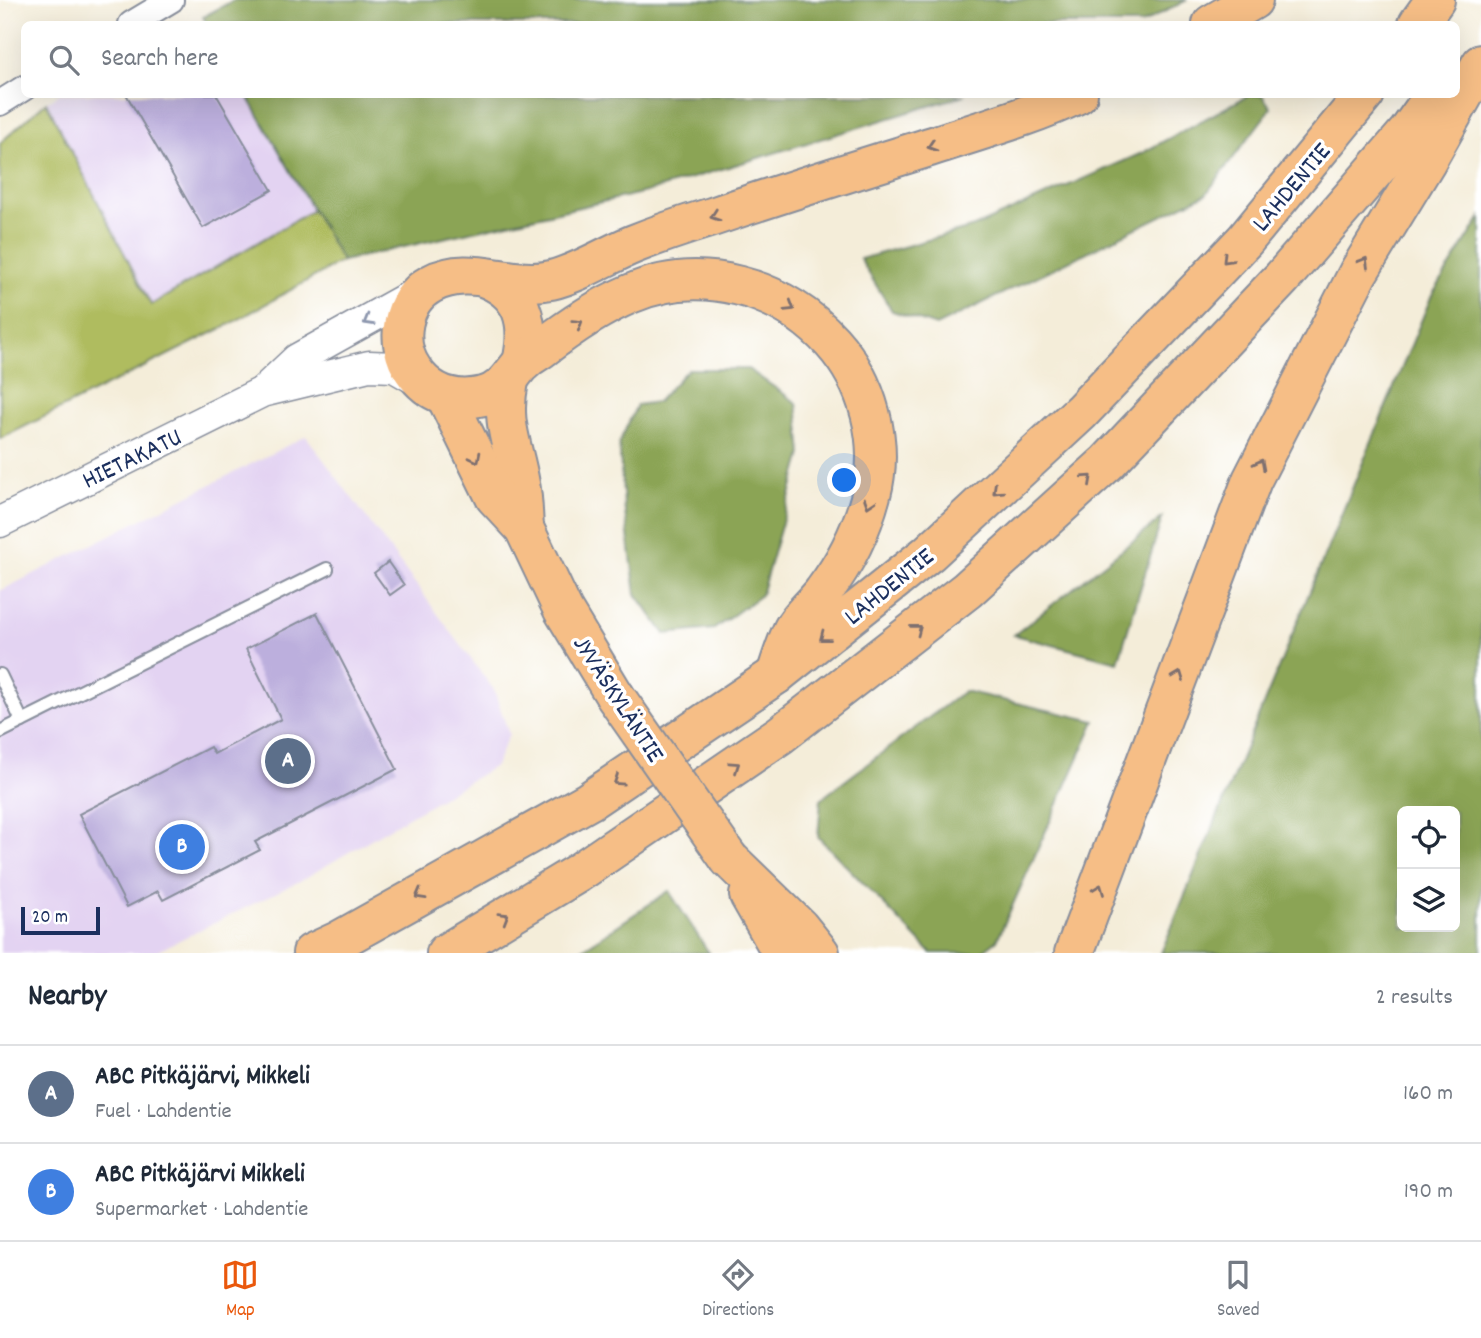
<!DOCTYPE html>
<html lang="en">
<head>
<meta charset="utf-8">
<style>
  body { margin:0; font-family:Dekko,sans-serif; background:#f6f6f7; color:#1f2937 }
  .controls { position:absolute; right:21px; bottom:21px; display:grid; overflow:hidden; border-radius:10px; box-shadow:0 7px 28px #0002 }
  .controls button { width:63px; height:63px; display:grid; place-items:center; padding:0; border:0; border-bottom:2px solid #e0e1e3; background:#fff; color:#1f2937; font:35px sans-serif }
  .scale { position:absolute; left:21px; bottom:18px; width:79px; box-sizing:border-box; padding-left:7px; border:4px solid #1b2f5e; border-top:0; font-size:19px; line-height:24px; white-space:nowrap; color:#1b2f5e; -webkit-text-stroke:5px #fff; paint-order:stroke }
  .you { position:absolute; left:845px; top:481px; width:24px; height:24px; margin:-18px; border:5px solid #fff; border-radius:50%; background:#1a73e8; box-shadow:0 0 0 10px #1a73e833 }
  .badge { display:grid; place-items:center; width:46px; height:46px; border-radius:50%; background:#ea580c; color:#fff; font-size:23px; font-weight:700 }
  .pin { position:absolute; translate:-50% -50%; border:4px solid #fff; box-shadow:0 2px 7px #0006 }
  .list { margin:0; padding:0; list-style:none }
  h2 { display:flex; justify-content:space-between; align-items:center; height:91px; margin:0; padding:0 28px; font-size:30px }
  h2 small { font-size:23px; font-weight:400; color:#747a83 }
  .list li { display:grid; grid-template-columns:46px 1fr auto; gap:21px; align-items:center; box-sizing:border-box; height:98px; padding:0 28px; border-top:2px solid #e0e1e3 }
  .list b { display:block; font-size:26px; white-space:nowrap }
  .list p { margin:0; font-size:23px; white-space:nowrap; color:#747a83 }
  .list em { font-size:23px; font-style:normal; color:#747a83 }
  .icon { flex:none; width:38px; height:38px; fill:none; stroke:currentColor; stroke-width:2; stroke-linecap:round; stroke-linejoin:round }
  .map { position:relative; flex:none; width:1481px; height:953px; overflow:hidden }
  .search { position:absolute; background:#fff; box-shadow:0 7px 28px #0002; left:21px; right:21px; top:21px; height:77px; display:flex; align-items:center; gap:18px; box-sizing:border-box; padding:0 24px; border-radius:10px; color:#747a83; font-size:26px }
  .sheet { height:287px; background:#fff }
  nav { display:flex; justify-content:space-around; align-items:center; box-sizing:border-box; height:98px; border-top:2px solid #e0e1e3; background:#fff; font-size:19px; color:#747a83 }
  nav a { display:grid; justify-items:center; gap:4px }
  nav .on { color:#ea580c }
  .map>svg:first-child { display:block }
  .built { fill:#e3d3f2 }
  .green { fill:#afbc5e; stroke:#65765e; stroke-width:2 }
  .forest { fill:#8ba455; stroke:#536a5a; stroke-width:2; fill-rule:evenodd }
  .building { fill:#bcafdd }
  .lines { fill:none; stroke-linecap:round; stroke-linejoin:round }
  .service-casing { stroke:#888e9c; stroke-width:16 }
  .minor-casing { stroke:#888e9c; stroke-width:28 }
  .tertiary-casing { stroke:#888e9c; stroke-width:33 }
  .trunk-casing { stroke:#888e9c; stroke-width:42 }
  .service { stroke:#fff; stroke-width:12 }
  .minor { stroke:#fff; stroke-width:24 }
  .tertiary { stroke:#fff; stroke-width:30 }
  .trunk { stroke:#f6be86; stroke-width:38 }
  .trunk-bridge-casing { stroke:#888e9c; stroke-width:42; stroke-linecap:butt }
  .trunk-bridge { stroke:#f6be86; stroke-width:38 }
  .oneway { stroke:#7e6f70 }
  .oneway2 { stroke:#8d97ae }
  .labels { text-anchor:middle; stroke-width:7; stroke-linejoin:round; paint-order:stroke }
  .street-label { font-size:26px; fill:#1b2f5e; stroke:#fff }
</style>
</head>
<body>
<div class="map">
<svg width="1481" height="953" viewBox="0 0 1481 953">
  <rect width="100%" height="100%" fill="#fff"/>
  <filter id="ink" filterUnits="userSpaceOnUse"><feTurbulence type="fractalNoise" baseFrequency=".0143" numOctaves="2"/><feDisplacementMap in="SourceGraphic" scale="14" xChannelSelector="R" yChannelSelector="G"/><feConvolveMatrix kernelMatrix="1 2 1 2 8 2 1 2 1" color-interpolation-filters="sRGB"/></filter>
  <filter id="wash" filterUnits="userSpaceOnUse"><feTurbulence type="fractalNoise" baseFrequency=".00686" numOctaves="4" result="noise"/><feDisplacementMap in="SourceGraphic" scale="28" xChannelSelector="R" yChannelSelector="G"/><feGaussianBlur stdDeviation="1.57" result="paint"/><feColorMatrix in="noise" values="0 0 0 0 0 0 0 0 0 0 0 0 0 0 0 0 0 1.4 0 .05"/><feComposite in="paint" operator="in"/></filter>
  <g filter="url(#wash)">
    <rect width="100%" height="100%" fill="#f4edd9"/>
    <g class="built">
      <path d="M60,94L247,95L313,210L151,305L46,102Z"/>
      <path d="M306,436L494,690L509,734L495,766L300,881L153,953H0V591Z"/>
    </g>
    <path class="green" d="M46,102L151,305L313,210L342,261L232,323L0,439V143Z"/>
    <g class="forest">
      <path d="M234,0H1187L1141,24H207L203,17Z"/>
      <path d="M247,95H965L646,192L342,261Z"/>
      <path d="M1249,95H1262L1271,108L1206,194L936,326L892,311L860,259L974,227L1142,153Z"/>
      <path d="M1481,217V953H1161L1431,297ZM1402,811H1455V927H1402Z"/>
      <path d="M688,369H748L797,403L802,454L761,595L714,629L665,634L636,594L624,505L619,443L637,405L657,402Z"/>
      <path d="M1162,518L1118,662L1014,635Z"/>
      <path d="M964,691L1095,721L997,940L980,953H931L818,837L821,799Z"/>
      <path d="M669,891L709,953H577Z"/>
    </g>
    <g id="blocks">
      <g class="building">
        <path d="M126,94H216L272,190L203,228Z"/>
        <path d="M388,562L404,585L390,595L374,573Z"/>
        <path d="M317,613L397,769L255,842L260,850L163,900L158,891L127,907L79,814L210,747L214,754L281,719L246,649Z"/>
      </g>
    </g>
  </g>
  <g filter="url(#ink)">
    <use href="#blocks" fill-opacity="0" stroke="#888e9c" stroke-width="2"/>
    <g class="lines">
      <g class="service-casing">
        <g id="service">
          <path d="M0,675L22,721L0,732"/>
          <path d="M22,721L327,569"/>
        </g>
      </g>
      <g class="minor-casing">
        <g id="minor">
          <path d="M131,24L171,0"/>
          <path d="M0,103L24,88"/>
        </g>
      </g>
      <g class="tertiary-casing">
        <g id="tertiary">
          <path d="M263,391L297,359L421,290"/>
          <path d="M0,522L262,392L369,366L394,367L422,383"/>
        </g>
      </g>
      <g class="trunk-casing">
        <g id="trunk">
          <path d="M1212,24L1253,0"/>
          <path d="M1418,24L1435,0"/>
          <path d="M483,277C524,292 531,323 522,363"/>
          <path d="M509,381C500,423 513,444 520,484C523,498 523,513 524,528"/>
          <path d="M446,397L495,497L524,528L563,610L615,696"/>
          <path d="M776,675C781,660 786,643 793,629C800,615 815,604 824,591C845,563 862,529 871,495C885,442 868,382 832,342C782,287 701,263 630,294C599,307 567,329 540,350C533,354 526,359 520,365C509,378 502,391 484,396C455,403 429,394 413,370C394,343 401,300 431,284C470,263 510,289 551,280C580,273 607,255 634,244C659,234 686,225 712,217C787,191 863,168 939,144C985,129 1034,115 1078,94"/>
          <path d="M729,859L799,927L820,953"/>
          <path d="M749,895L782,953"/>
          <path d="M312,953L338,941L589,801L776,675L929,553L1081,412L1245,240L1365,94"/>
          <path d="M446,953L578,873L780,735L967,590L1108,462L1282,278L1408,132L1435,94"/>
          <path d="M1074,953L1252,480L1358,273L1427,160L1481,64"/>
        </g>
      </g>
      <use href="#service" class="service"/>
      <use href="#minor" class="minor"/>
      <use href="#tertiary" class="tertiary"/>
      <use href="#trunk" class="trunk"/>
      <g class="trunk-bridge-casing">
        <path id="trunk-bridge" d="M615,696L729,859"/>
      </g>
      <use href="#trunk-bridge" class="trunk-bridge"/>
    </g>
    <defs><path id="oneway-chevron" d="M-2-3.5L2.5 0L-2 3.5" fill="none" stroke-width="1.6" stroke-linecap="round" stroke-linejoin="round" transform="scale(1.75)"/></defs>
    <g class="oneway">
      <use href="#oneway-chevron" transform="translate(932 146) rotate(162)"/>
      <use href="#oneway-chevron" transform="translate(715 216) rotate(161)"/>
      <use href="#oneway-chevron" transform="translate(1227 259) rotate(134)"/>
      <use href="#oneway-chevron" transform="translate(1364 262) rotate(-59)"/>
      <use href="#oneway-chevron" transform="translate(790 307) rotate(32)"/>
      <use href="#oneway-chevron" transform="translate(578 324) rotate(-32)"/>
      <use href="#oneway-chevron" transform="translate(476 458) rotate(63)"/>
      <use href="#oneway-chevron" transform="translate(1260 464) rotate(-63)"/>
      <use href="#oneway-chevron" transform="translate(1088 479) rotate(-42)"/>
      <use href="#oneway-chevron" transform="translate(997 490) rotate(137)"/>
      <use href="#oneway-chevron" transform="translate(869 503) rotate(108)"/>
      <use href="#oneway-chevron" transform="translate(917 629) rotate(-38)"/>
      <use href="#oneway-chevron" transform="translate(824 637) rotate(142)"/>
      <use href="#oneway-chevron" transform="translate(1179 676) rotate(-69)"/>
      <use href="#oneway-chevron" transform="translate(735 766) rotate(-34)"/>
      <use href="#oneway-chevron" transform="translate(618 781) rotate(146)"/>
      <use href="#oneway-chevron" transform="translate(1099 889) rotate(-69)"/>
      <use href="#oneway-chevron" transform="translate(420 895) rotate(151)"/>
      <use href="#oneway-chevron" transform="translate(504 917) rotate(-31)"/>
    </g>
    <use class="oneway2" href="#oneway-chevron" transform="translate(368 321) rotate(150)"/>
  </g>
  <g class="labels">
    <g class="street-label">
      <text transform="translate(1290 186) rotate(-50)" y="9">LAHDENTIE</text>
      <text transform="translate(131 457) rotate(-26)" y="9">HIETAKATU</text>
      <text transform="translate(888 585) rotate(-39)" y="9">LAHDENTIE</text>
      <text transform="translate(620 698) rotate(57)" y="9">JYVÄSKYLÄNTIE</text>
    </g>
  </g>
</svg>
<div class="controls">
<button><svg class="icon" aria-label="locate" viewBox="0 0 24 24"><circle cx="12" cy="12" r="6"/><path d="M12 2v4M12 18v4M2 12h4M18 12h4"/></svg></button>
<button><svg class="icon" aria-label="layers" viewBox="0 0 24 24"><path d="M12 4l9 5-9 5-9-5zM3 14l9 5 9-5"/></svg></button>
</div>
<div class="scale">20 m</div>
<div class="you"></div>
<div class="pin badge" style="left:288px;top:761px;background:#5c6f8a">A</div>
<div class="pin badge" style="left:182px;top:847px;background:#3f7fe0">B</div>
<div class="search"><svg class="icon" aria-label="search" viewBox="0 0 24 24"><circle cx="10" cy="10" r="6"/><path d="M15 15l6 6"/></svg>Search here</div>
</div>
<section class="sheet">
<h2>Nearby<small>2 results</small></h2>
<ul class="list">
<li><span class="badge" style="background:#5c6f8a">A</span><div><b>ABC Pitkäjärvi, Mikkeli</b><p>Fuel · Lahdentie</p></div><em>160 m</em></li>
<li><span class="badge" style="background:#3f7fe0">B</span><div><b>ABC Pitkäjärvi Mikkeli</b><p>Supermarket · Lahdentie</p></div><em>190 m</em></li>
</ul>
</section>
<nav>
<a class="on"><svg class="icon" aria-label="map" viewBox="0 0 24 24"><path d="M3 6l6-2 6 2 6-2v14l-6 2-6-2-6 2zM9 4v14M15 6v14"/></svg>Map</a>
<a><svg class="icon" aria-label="directions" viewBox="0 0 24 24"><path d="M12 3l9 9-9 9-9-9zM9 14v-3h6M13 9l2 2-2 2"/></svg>Directions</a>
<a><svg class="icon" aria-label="saved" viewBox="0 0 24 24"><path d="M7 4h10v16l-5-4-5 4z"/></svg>Saved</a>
</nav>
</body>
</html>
